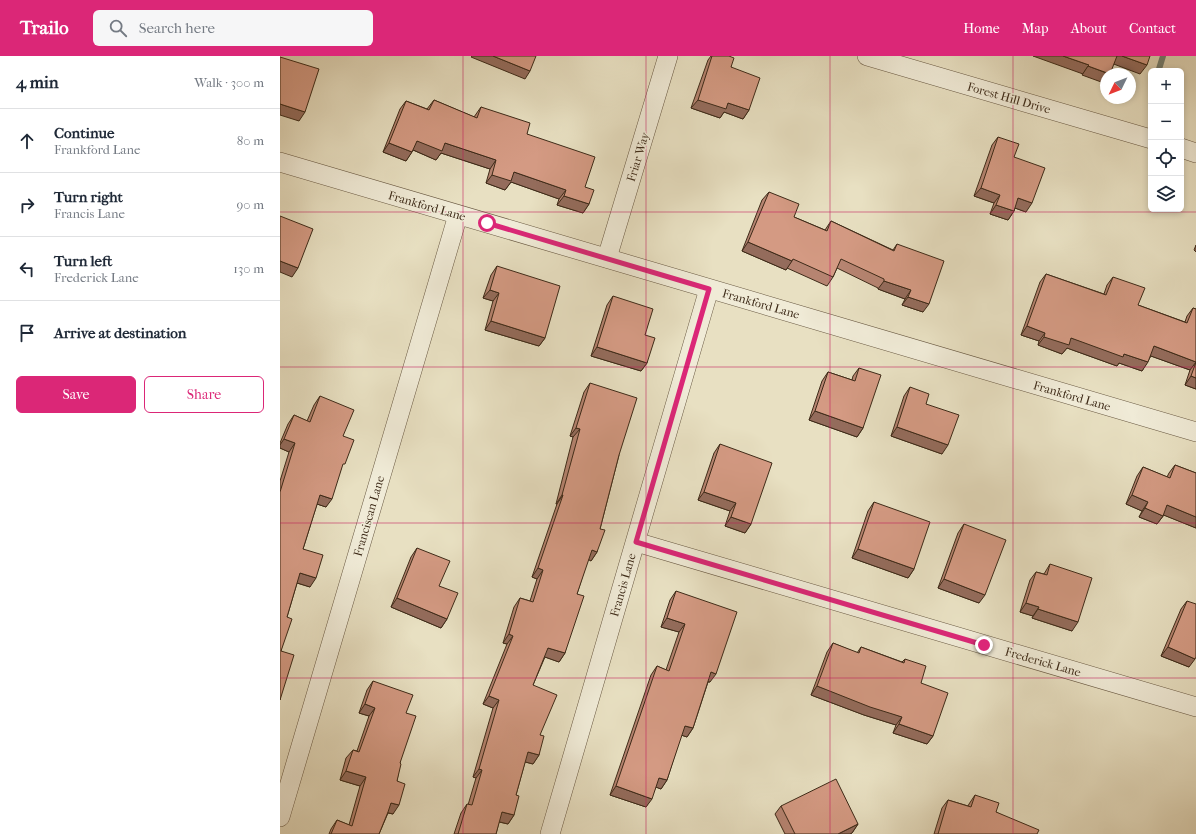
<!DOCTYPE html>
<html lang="en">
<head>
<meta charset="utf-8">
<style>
  body { margin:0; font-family:"IM FELL French Canon",serif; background:#f6f6f7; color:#1f2937 }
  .controls { position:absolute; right:12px; top:12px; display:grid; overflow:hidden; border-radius:6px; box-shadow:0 2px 6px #0003 }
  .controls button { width:36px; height:36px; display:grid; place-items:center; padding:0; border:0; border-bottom:1px solid #e0e1e3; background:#fff; color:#1f2937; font:20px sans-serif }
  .compass { position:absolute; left:820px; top:12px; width:36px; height:36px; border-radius:50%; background:#fff; box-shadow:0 2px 6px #0003; rotate:227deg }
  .stop { position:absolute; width:12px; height:12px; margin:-9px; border:3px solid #db2777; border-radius:50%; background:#fff }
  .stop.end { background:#db2777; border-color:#fff; box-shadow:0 1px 4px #0008 }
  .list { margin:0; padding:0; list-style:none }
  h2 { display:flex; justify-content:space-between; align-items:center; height:52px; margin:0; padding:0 16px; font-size:17px }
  h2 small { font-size:13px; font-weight:400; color:#747a83 }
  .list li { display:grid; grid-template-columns:26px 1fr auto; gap:12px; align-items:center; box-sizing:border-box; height:64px; padding:0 16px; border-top:1px solid #e0e1e3 }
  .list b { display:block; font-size:15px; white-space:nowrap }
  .list p { margin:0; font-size:13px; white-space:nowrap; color:#747a83 }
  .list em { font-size:13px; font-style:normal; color:#747a83 }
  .actions { display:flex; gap:8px; padding:12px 16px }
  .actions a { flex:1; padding:9px 0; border:1px solid #db2777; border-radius:6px; text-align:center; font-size:14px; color:#db2777 }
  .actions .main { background:#db2777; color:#fff }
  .icon { flex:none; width:22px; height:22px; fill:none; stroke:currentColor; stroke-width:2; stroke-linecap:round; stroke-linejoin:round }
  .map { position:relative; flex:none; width:916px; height:778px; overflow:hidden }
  header { display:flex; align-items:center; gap:24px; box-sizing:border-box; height:56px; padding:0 20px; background:#db2777; color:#fff }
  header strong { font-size:19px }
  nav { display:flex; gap:22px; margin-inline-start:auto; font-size:14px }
  .search { width:280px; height:36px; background:#f6f6f7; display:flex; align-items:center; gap:10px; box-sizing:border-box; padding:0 14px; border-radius:6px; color:#747a83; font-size:15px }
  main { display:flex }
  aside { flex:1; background:#fff }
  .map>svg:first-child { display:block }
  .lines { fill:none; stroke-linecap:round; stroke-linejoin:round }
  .stream { stroke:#738277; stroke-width:6 }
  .minor-casing { stroke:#685842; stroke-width:20 }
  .minor { stroke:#f0ebd7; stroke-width:19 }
  .wall { fill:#b68471; stroke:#3d2a18 }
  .shaded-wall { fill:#946c5c; stroke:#3d2a18 }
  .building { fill:#d49a83; stroke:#3d2a18 }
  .route { stroke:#db2777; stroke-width:5 }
  .grid { fill:none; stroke:#c2185b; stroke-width:1; stroke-opacity:0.55 }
  .labels { text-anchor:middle; stroke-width:3; stroke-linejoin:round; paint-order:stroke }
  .street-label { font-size:12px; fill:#3d2a18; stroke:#f0ebd7 }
</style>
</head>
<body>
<header>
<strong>Trailo</strong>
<div class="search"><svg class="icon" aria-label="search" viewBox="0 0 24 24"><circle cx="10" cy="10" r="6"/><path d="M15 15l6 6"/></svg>Search here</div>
<nav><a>Home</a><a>Map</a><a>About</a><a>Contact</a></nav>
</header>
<main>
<aside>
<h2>4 min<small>Walk · 300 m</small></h2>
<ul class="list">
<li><svg class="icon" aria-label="ahead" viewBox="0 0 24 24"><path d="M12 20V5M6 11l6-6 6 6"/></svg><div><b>Continue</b><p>Frankford Lane</p></div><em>80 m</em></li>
<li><svg class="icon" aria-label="right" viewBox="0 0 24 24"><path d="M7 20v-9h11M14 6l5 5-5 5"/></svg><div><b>Turn right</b><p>Francis Lane</p></div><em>90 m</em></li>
<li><svg class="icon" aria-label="left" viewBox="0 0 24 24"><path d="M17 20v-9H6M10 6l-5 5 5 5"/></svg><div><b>Turn left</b><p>Frederick Lane</p></div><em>130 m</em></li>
<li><svg class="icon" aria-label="arrive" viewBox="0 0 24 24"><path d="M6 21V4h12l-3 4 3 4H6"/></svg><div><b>Arrive at destination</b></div></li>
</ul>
<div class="actions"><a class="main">Save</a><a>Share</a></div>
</aside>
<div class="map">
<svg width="916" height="778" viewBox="0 0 916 778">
  <rect width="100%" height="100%" fill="#e8e0c2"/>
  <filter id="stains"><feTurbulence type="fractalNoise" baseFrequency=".005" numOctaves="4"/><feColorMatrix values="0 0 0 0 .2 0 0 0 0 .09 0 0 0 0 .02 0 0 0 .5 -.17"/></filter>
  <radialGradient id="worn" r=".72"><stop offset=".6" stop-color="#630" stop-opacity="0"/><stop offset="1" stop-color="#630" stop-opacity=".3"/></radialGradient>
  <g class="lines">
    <path class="stream" d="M879,13L883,0"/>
    <g class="minor-casing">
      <g id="minor">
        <path d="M587,0L871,83"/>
        <path d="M901,92L916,97"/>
        <path d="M0,106L916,376"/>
        <path d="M327,202L388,0"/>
        <path d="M356,486L916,651"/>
        <path d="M0,761L178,159"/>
        <path d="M270,778L429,233"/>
      </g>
    </g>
    <use href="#minor" class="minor"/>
  </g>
  <g class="wall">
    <path d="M431,0H449L451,11L469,54L463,63L444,56L440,62L411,52L428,4Z"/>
    <path d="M154,44L194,61L201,51L247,78L305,131L309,148L303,157L277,149L279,143L231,126L225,134L206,127L210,113L161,97L156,104L133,94L126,105L103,96L120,53L126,45L147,53Z"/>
    <path d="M718,81L734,101L746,156L735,152L734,155L728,164L710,158L714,147L694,140L712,89Z"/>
    <path d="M489,136L514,161L545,174L551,165L613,194L617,188L643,256L622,249L625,243L598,233V232L557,212L553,221L547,230L507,212L506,214L462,195L482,144Z"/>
    <path d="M916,189V196L914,194Z"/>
    <path d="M217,210L265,282L259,290L205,274L213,245L203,242L211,219Z"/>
    <path d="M766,218L824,238L827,229L833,221L858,249L905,266L907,260L913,252L916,253V333L905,329L910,314L871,300L862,315L839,307L837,310L787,292L782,298L758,289L759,285L741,279L760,226Z"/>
    <path d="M333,240L365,279L367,307L361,315L311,300L327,249Z"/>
    <path d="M579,312L583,372L577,381L529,364L542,325L548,316L572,324L573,320Z"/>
    <path d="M310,327L339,399L320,473L317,496L311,505L308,503L297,538L285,597L279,606L265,601L253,629L260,679L259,699L253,708L245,706L236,739L234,759L228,768L219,766L216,778H174L181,757L187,748L188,749L196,722L193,721L213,652L203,648L227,588L223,587L234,551L240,542L250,545L257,523L252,521L277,448H276L293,381L290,380L304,336Z"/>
    <path d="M630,331L646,348L662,398L611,380L624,340Z"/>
    <path d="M40,340L63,380L61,413L46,451L37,448L23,493L30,531L17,527L7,561L1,595L0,644V425L9,396L0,392V387L8,368L14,359L27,365L34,349Z"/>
    <path d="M440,388L471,468L465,477L445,470L450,455L418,444L434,397Z"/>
    <path d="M895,409L916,417V472L884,459L877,468L859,461L862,455L846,448L857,420L863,411L887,421L889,417Z"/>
    <path d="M594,446L634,513L628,522L572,502L588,455Z"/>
    <path d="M684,468L699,547L658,532L678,477Z"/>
    <path d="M137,492L159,530L167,563L161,572L111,551L131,501Z"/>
    <path d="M770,508L792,575L752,562L753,560L740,556L750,524L756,516L764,518Z"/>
    <path d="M396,535L430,626H428L413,672L407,681L401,679L387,724L381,733L376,731L366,751L330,739L371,619L377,610L386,614L399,576L381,571L390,544Z"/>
    <path d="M907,545L909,611L881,600L901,553Z"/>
    <path d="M553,587L577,597L581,591L622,606L625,603L641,627L653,680L647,688L613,677L616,669L584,659L531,639L547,596Z"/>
    <path d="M93,625L126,657L120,707L117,725L113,758L108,757L99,778H49L51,773L57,764L69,769L80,730L60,724L66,702L73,694L77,695L89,660L79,657L87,634Z"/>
    <path d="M695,739L716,756L757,778H654L662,752L668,744L688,750L689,748Z"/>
    <path d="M501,750L578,768L572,777L570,778H505L495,758Z"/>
  </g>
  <g class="shaded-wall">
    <path d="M192,0H213L250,15L245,23L191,1Z"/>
    <path d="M753,0H783L809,9L803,18Z"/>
    <path d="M836,0H842L867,9L860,18L831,7Z"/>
    <path d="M808,10L829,18H826V24L824,27L802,19Z"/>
    <path d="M418,44L448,47L469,54L463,63L444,56L440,62L411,52Z"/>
    <path d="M0,48L25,56L19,65L0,59Z"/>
    <path d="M137,85L165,87L216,104L210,113L161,97L156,104L131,93Z"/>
    <path d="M109,87L132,96L126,105L103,96Z"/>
    <path d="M234,116L286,134L279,143L231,126L225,134L206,127L212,119Z"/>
    <path d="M701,132L720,139L714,147L694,140Z"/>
    <path d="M284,140L309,148L303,157L277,149Z"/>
    <path d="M738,142L752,147L746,156L732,151Z"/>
    <path d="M716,149L734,155L728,164L710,158Z"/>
    <path d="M468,186L512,205L506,214L462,195Z"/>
    <path d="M0,205L18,212L12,221L0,216Z"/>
    <path d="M604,225L631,234L625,243L598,233Z"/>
    <path d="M210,234L219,237L213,245L203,242Z"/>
    <path d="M628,241L649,248L643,256L622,249Z"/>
    <path d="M211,265L265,282L259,290L205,274Z"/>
    <path d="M747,270L765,277L759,285L741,279Z"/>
    <path d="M764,281L791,282L844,298L868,306L862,315L839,307L837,310L787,292L782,298L758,289Z"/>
    <path d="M874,290L916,306L910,314L868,299Z"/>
    <path d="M317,291L367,307L361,315L311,300Z"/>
    <path d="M911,320L916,322V333L905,329Z"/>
    <path d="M535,355L583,372L577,381L529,364Z"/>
    <path d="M617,371L668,389L662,398L611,380Z"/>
    <path d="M296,372L300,373L293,381L290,380Z"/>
    <path d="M4,383L15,387L9,396L0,392V389Z"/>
    <path d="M424,436L456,447L450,455L418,444Z"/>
    <path d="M40,439L52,443L46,451L34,447Z"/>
    <path d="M282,439H283L277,448H276Z"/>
    <path d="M852,439L868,446L862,455L846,448Z"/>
    <path d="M887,449L916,461V472L881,458Z"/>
    <path d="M865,452L883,460L877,468L859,461Z"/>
    <path d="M451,461L471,468L465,477L445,470Z"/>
    <path d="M578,493L634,513L628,522L572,502Z"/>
    <path d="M312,494L317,496L311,505L306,502Z"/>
    <path d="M258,512L263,514L257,523L252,521Z"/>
    <path d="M20,517L36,522L30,531L14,526Z"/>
    <path d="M664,523L705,539L699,547L658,532Z"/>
    <path d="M117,542L167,563L161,572L111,551Z"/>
    <path d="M746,547L759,551L753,560L740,556Z"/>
    <path d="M758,553L798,566L792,575L752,562Z"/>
    <path d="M387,562L405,568L399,576L381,571Z"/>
    <path d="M229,578L233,580L227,588L223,587Z"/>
    <path d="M888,591L915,603L909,611L881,600Z"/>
    <path d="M268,592L285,597L279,606L262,600Z"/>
    <path d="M431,616L436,618L430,626L425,625Z"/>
    <path d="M537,630L622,661L616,669L584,659L531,639Z"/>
    <path d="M209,640L219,644L213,652L203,648Z"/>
    <path d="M85,648L95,652L89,660L79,657Z"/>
    <path d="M619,668L653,680L647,688L613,677Z"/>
    <path d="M405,670L413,672L407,681L398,678Z"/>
    <path d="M248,696L259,699L253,708L242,705Z"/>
    <path d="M199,713L202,714L196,722L193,721Z"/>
    <path d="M66,715L86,721L80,730L60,724Z"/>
    <path d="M379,722L387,724L381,733L373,730Z"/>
    <path d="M336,730L372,743L366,751L330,739Z"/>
    <path d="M111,747L119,749L113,758L105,756Z"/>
    <path d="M222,756L234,759L228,768L216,765Z"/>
    <path d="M578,768L572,777L570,778H558Z"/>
  </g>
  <g class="building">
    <path d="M213,0H256L250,15Z"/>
    <path d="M432,0H449L454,2L451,11L480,22L469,54L448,47L446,53L418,44Z"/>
    <path d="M783,0H837L830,18L808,10L809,9Z"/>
    <path d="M842,0H870L867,9Z"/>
    <path d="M0,1L39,13L25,56L0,48Z"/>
    <path d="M154,44L197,62L201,51L250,67L247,78L315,101L305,131L314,134L309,148L284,140L286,134L234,116L231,125L212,119L216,104L165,87L162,95L137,85L132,96L109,87L126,45L149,54Z"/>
    <path d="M718,81L739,88L734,101L765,112L752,147L738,142L734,155L716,149L720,139L701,132Z"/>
    <path d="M489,136L519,148L514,161L547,175L551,165L614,195L617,188L664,205L649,248L628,241L631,234L604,225V223L561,203L553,221L513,203L512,205L468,186Z"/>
    <path d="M0,160L33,173L18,212L0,205Z"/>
    <path d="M217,210L280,230L265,282L211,265L219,237L210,234Z"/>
    <path d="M766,218L826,239L833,221L865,232L858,249L907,267L913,252L916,253V322L911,320L916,306L874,290L868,306L844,298L843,301L791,282L789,289L764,281L765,277L747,270Z"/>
    <path d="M333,240L373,253L365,279L375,282L367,307L317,291Z"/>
    <path d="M579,312L601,319L583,372L535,355L548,316L575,325Z"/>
    <path d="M310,327L357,342L339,399L320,473L325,474L317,496L312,494L297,538L304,540L285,597L268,592L253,629L277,639L260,679L264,680L259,699L248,696L236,739L239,740L234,759L222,756L216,778H178L187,748L192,749L202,714L199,713L219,644L209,640L233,580L229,578L240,542L253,546L263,514L258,512L283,439H282L300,373L296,372Z"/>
    <path d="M630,331L649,338L646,348L679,359L668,389L617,371Z"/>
    <path d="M40,340L74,354L63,380L74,384L65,408H63L52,443L40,439L23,493L43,499L36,522L20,517L7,561L12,563L1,595L14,599L0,644V436L15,387L4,383L14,359L30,366Z"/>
    <path d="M440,388L492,407L471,468L451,461L456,447L424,436Z"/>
    <path d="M895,409L916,417V461L887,449L883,460L865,452L868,446L852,439L863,411L890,422Z"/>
    <path d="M594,446L650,466L634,513L578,493Z"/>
    <path d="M684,468L726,484L705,539L664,523Z"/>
    <path d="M137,492L170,505L159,530L178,537L167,563L117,542Z"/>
    <path d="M770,508L812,522L798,566L758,553L759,551L746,547L756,516L767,519Z"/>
    <path d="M396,535L457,556L436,618L431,616L413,672L405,670L387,724L379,722L372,743L336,730L377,610L389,615L405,568L387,562Z"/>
    <path d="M907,545L916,548V601L915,603L888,591Z"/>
    <path d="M553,587L579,597L581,591L624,607L625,603L646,610L641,627L668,637L653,680L619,668L622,661L590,651L537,630Z"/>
    <path d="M93,625L133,639L126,657L136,660L120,707L121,708L117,725L125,728L119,749L111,747L108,756L99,778H51L57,764L72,770L86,721L66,715L73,694L79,696L95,652L85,648Z"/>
    <path d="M556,723L578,768L558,778H515L501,750Z"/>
    <path d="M695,739L719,747L716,756L759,774L757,778H658L668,744L691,751Z"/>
  </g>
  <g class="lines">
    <path class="route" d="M207,167L429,233L356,486L704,589"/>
  </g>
  <path class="grid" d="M183,0V778M366,0V778M550,0V778M733,0V778M0,156H916M0,311H916M0,467H916M0,622H916"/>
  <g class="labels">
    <g class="street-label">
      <text transform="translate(729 42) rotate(16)" y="4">Forest Hill Drive</text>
      <text transform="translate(358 101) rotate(-73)" y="4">Friar Way</text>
      <text transform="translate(147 150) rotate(16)" y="4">Frankford Lane</text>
      <text transform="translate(481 248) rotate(16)" y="4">Frankford Lane</text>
      <text transform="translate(792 340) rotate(16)" y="4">Frankford Lane</text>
      <text transform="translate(89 460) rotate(-74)" y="4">Franciscan Lane</text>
      <text transform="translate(343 529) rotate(-74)" y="4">Francis Lane</text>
      <text transform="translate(763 606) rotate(16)" y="4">Frederick Lane</text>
    </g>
  </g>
  <rect width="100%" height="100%" filter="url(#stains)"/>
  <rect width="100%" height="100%" fill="url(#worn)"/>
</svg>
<div class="controls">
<button>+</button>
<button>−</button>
<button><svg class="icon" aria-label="locate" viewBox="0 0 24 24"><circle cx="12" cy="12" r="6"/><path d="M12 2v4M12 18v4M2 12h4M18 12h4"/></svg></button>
<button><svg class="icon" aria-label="layers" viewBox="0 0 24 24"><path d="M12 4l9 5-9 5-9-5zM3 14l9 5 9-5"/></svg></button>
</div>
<svg class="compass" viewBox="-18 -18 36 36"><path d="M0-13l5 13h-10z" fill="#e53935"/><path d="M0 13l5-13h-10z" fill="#747a83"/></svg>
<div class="stop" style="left:207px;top:167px"></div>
<div class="stop end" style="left:704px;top:589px"></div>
</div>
</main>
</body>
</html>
